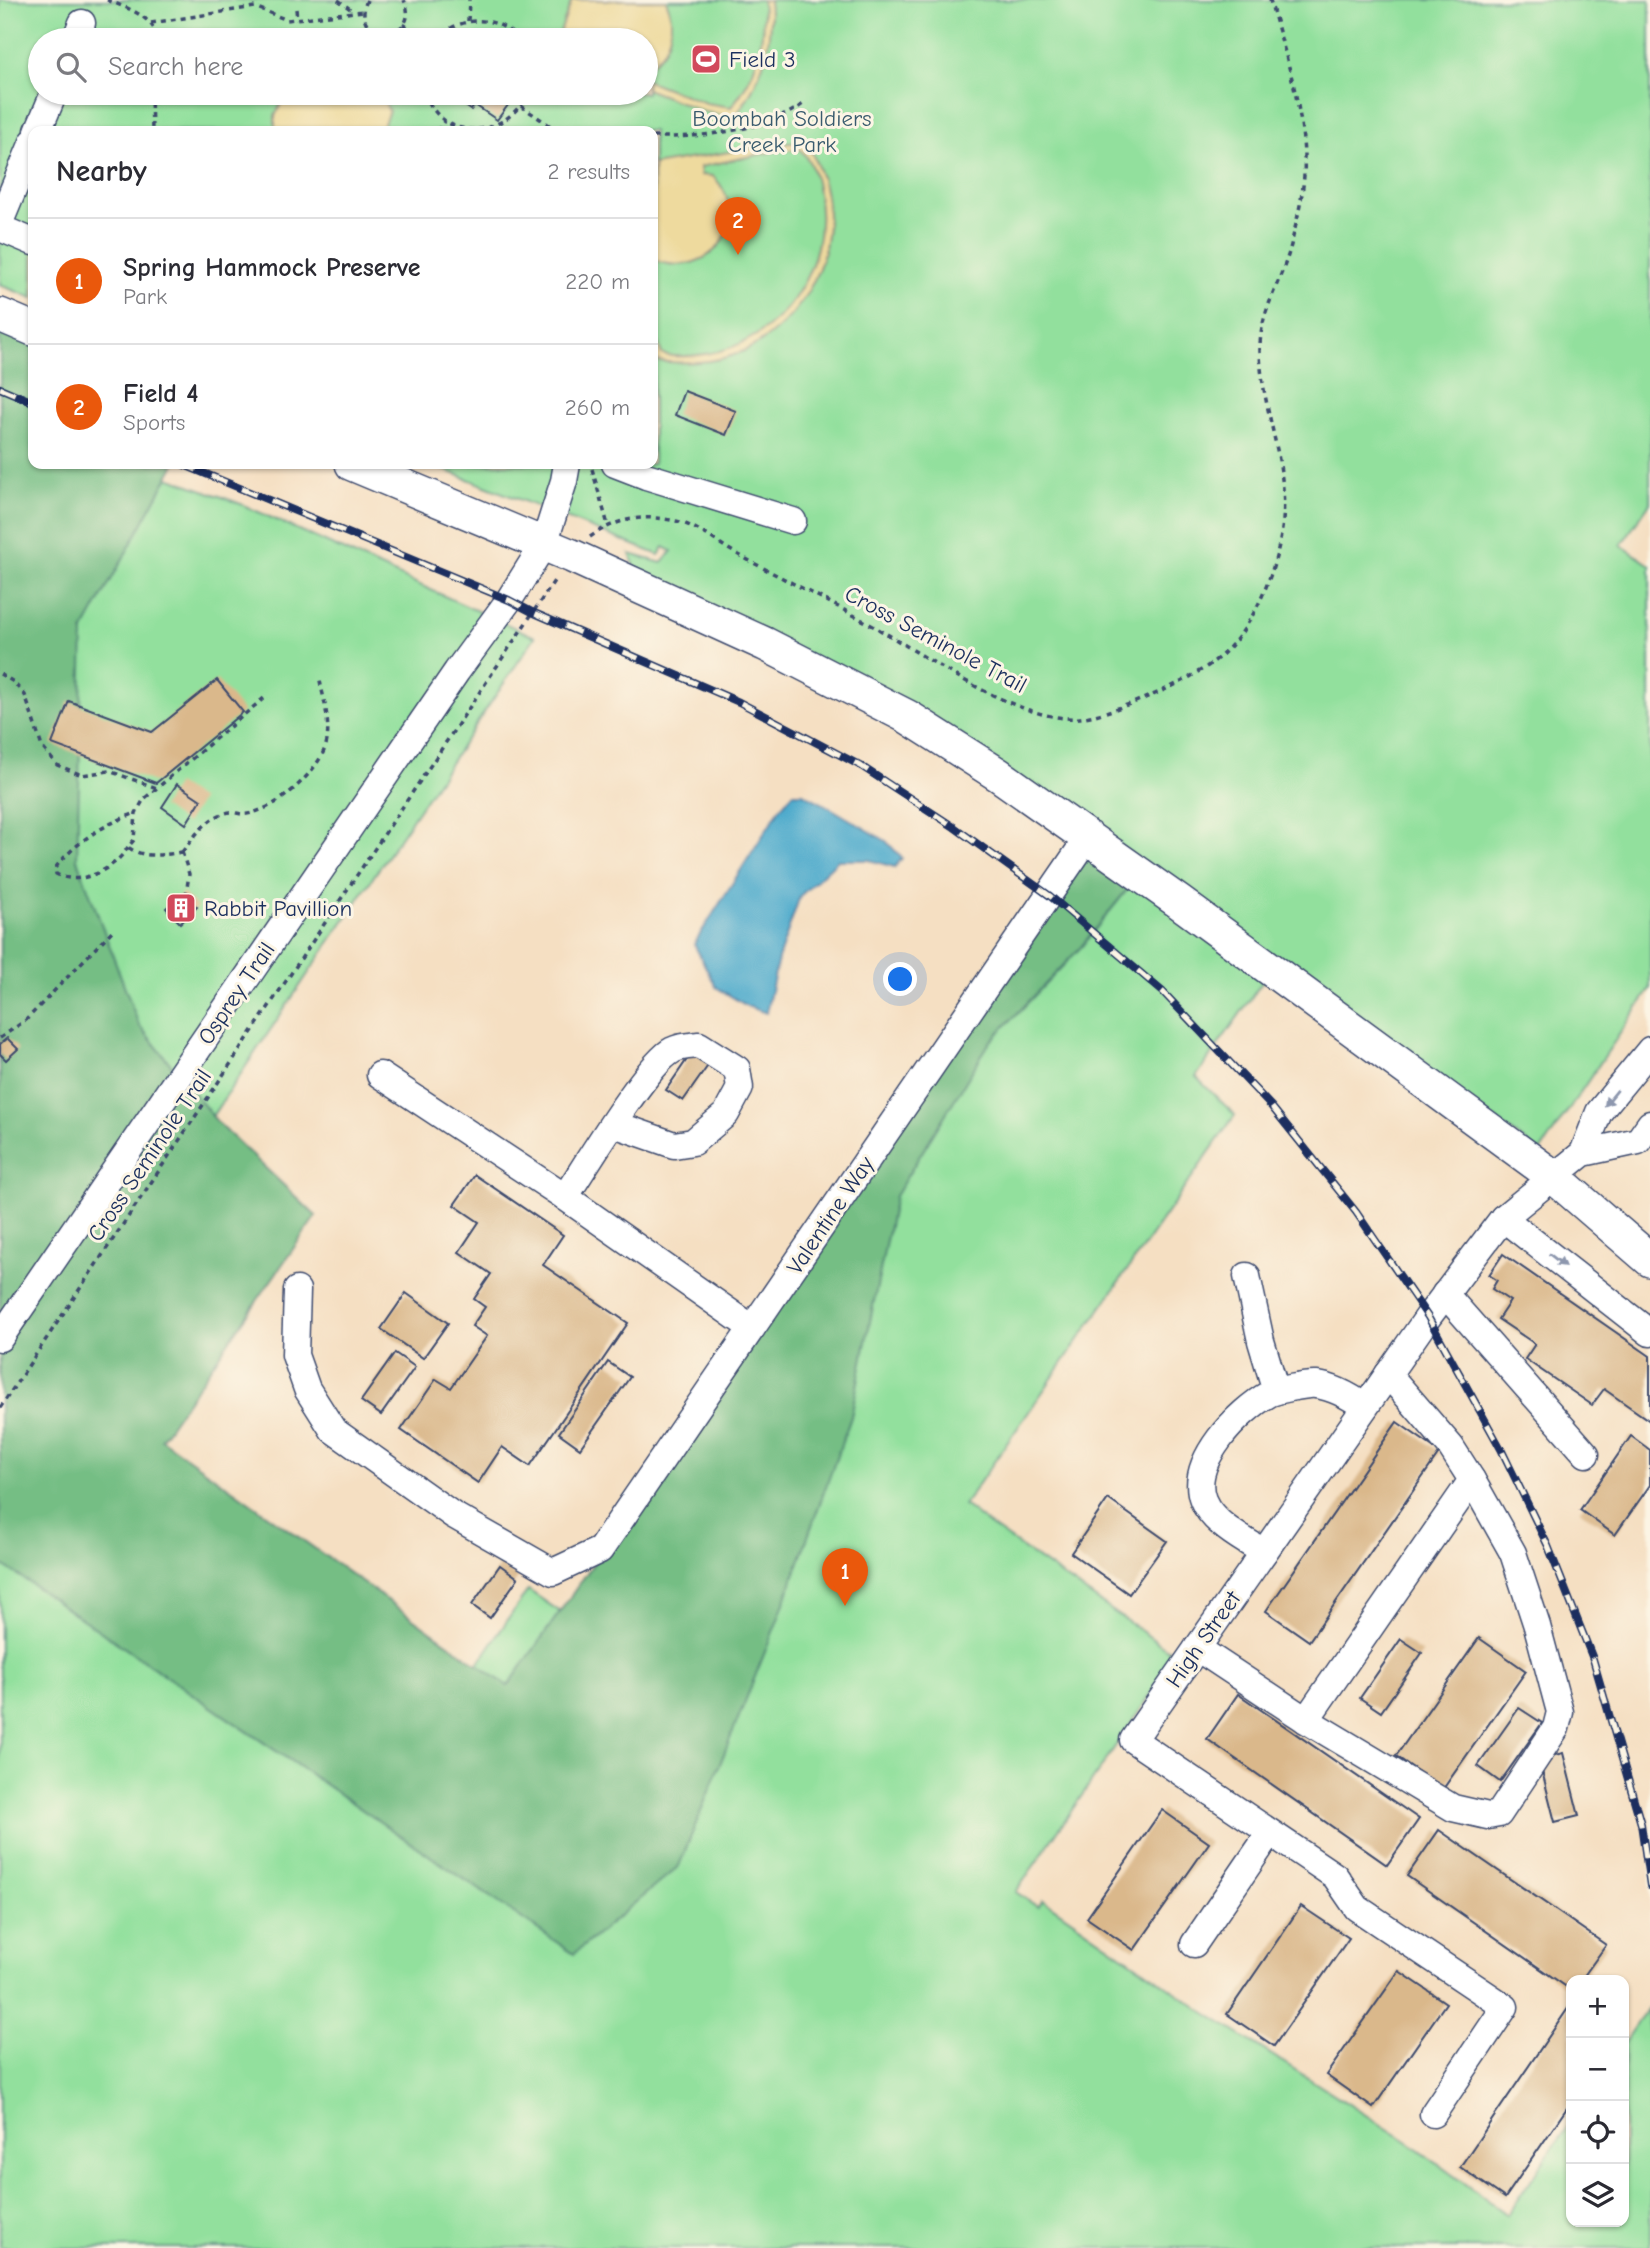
<!DOCTYPE html>
<html lang="en">
<head>
<meta charset="utf-8">
<style>
  body { margin:0; font-family:"Comic Neue",sans-serif; background:#f2f2f3; color:#2b2b33 }
  .controls { position:absolute; right:21px; bottom:21px; display:grid; overflow:hidden; border-radius:14px; box-shadow:0 2px 5px #0004 }
  .controls button { width:63px; height:63px; display:grid; place-items:center; padding:0; border:0; border-bottom:2px solid #e1e1e2; background:#fff; color:#2b2b33; font:35px sans-serif }
  .you { position:absolute; left:901px; top:980px; width:24px; height:24px; margin:-18px; border:5px solid #fff; border-radius:50%; background:#1a73e8; box-shadow:0 0 0 10px #1a73e833 }
  .badge { display:grid; place-items:center; width:46px; height:46px; border-radius:50%; background:#ea580c; color:#fff; font-size:23px; font-weight:700 }
  .pin { position:absolute; translate:-50% -58px; filter:drop-shadow(0 2px 4px #0008) }
  .pin::after { content:''; position:absolute; top:37px; width:24px; height:21px; background:inherit; clip-path:polygon(0 0,100% 0,50% 100%) }
  .list { margin:0; padding:0; list-style:none }
  h2 { display:flex; justify-content:space-between; align-items:center; height:91px; margin:0; padding:0 28px; font-size:30px }
  h2 small { font-size:23px; font-weight:400; color:#7c7c81 }
  .list li { display:grid; grid-template-columns:46px 1fr auto; gap:21px; align-items:center; box-sizing:border-box; height:126px; padding:0 28px; border-top:2px solid #e1e1e2 }
  .list b { display:block; font-size:26px; white-space:nowrap }
  .list p { margin:0; font-size:23px; white-space:nowrap; color:#7c7c81 }
  .list em { font-size:23px; font-style:normal; color:#7c7c81 }
  .icon { flex:none; width:38px; height:38px; fill:none; stroke:currentColor; stroke-width:2; stroke-linecap:round; stroke-linejoin:round }
  .map { position:relative; flex:none; width:1650px; height:2248px; overflow:hidden }
  .search { position:absolute; background:#fff; box-shadow:0 2px 5px #0004; left:28px; top:28px; width:630px; height:77px; display:flex; align-items:center; gap:18px; box-sizing:border-box; padding:0 24px; border-radius:38px; color:#7c7c81; font-size:26px }
  .panel { position:absolute; background:#fff; box-shadow:0 2px 5px #0004; left:28px; top:126px; width:630px; height:343px; border-radius:14px }
  .map>svg:first-child { display:block }
  .green { fill:#92e09d; stroke:#56887e; stroke-width:2; fill-rule:evenodd }
  .forest { fill:#75be84; stroke:#487671; stroke-width:2 }
  .sand { fill:#eeda9e; stroke:#84847e; stroke-width:2 }
  .water { fill:#4eaacc; stroke:#346c95; stroke-width:2 }
  .building { fill:#dab88b }
  .lines { fill:none; stroke-linecap:round; stroke-linejoin:round }
  .minor-casing { stroke:#3c496d; stroke-width:29 }
  .major-casing { stroke:#3c496d; stroke-width:36 }
  .path { stroke:#3c496d; stroke-width:3.5; stroke-dasharray:5 5; stroke-linecap:butt }
  .minor { stroke:#fff; stroke-width:26 }
  .major { stroke:#fff; stroke-width:33 }
  .rail-casing { stroke:#1b2f5e; stroke-width:8 }
  .rail { stroke:#fcf5e5; stroke-width:5; stroke-dasharray:16; stroke-linecap:butt }
  .oneway { fill:#8d97ae }
  .labels { text-anchor:middle; stroke-width:6; stroke-linejoin:round; paint-order:stroke }
  .poi-label { font-size:23px; fill:#1b2f5e; stroke:#fcf5e5; text-anchor:start }
  .park-label { font-size:23px; fill:#395b6e; stroke:#fcf5e5 }
  .street-label { font-size:23px; fill:#1b2f5e; stroke:#fcf5e5 }
</style>
</head>
<body>
<div class="map">
<svg width="1650" height="2248" viewBox="0 0 1650 2248">
  <rect width="100%" height="100%" fill="#fcf5e5"/>
  <filter id="ink" filterUnits="userSpaceOnUse"><feTurbulence type="fractalNoise" baseFrequency=".0143" numOctaves="2"/><feDisplacementMap in="SourceGraphic" scale="14" xChannelSelector="R" yChannelSelector="G"/><feConvolveMatrix kernelMatrix="1 2 1 2 8 2 1 2 1" color-interpolation-filters="sRGB"/></filter>
  <filter id="wash" filterUnits="userSpaceOnUse"><feTurbulence type="fractalNoise" baseFrequency=".00686" numOctaves="4" result="noise"/><feDisplacementMap in="SourceGraphic" scale="28" xChannelSelector="R" yChannelSelector="G"/><feGaussianBlur stdDeviation="1.57" result="paint"/><feColorMatrix in="noise" values="0 0 0 0 0 0 0 0 0 0 0 0 0 0 0 0 0 1.4 0 .05"/><feComposite in="paint" operator="in"/></filter>
  <g filter="url(#wash)">
    <rect width="100%" height="100%" fill="#f5dfc2"/>
    <g class="green">
      <path d="M0,0H1650V503L1621,545L1650,565V989L1540,1152L1095,828L638,575L630,554L662,563L672,551L664,547L659,555L430,464H653V131H33V298L0,285ZM40,40H646V93H40Z"/>
      <path d="M0,413L33,464H133L241,504L535,637L0,1431Z"/>
      <path d="M1134,881L1265,978L1196,1077L1235,1115L964,1505L991,1526L1177,1656L1016,1892L1038,1907L1043,1900L1203,2011L1408,2142L1507,2215L1571,2121V2222H1624V2043L1647,2009L1650,2047V2248H0V1520L400,1779L528,1590L574,1621L1036,952L1081,947Z"/>
    </g>
    <path class="forest" d="M0,326L33,339V464H175L83,631L77,859L139,1025L218,1123L316,1216L161,1439L508,1686L766,1316L1084,845L1134,881L1081,947L990,1042L895,1196L851,1417L779,1617L679,1866L574,1954L0,1563Z"/>
    <g class="sand">
      <path d="M572,0H666C677,24 670,54 646,67V40H557Z"/>
      <path d="M762,0H769C774,44 761,83 734,118L703,111L646,89V80L706,103L731,107C757,76 766,40 762,0Z"/>
      <path d="M286,93H381L389,111L381,131H275V116Z"/>
      <path d="M807,142C818,165 827,187 828,213C831,277 786,342 724,358C701,364 678,363 655,361L653,329L662,354C674,358 692,356 705,354C780,344 832,267 818,193C816,179 811,158 799,149L776,151L700,167L701,175L713,176C756,221 711,282 653,260V165L775,144Z"/>
    </g>
    <path class="water" d="M793,793H803L822,803L886,841L902,858L895,867L869,860H838L800,896L778,959L766,1013L747,1006L716,987L694,944L780,808Z"/>
    <g id="blocks">
      <g class="building">
        <path d="M456,29L471,40H448Z"/>
        <path d="M446,93H517L497,120L475,105L471,110Z"/>
        <path d="M684,391L736,411L726,435L675,415Z"/>
        <path d="M217,680L243,712L156,783L52,744L69,701L152,732Z"/>
        <path d="M177,784L201,800L186,824L162,807Z"/>
        <path d="M183,893L197,907L180,923L166,908Z"/>
        <path d="M7,1038L18,1049L6,1060L0,1054V1044Z"/>
        <path d="M697,1045L714,1057L683,1101L666,1090Z"/>
        <path d="M475,1175L563,1235L543,1265L628,1323L530,1466L502,1447L478,1483L401,1430L436,1379L451,1388L487,1336L472,1326L485,1307L474,1299L491,1274L459,1252L479,1222L454,1205Z"/>
        <path d="M1503,1254L1650,1356V1421L1604,1389L1592,1405L1525,1359L1535,1344L1498,1319L1510,1301L1492,1289L1497,1280L1489,1275Z"/>
        <path d="M406,1293L448,1323L423,1358L381,1329Z"/>
        <path d="M395,1353L415,1367L381,1415L361,1401Z"/>
        <path d="M608,1362L630,1377L580,1448L559,1433Z"/>
        <path d="M1397,1422L1440,1452L1309,1641L1266,1611Z"/>
        <path d="M1631,1436L1650,1450V1485L1615,1535L1580,1510Z"/>
        <path d="M1108,1499L1167,1541L1129,1594L1071,1553Z"/>
        <path d="M500,1565L518,1578L490,1618L472,1605Z"/>
        <path d="M1479,1638L1526,1671L1443,1789L1396,1756Z"/>
        <path d="M1401,1639L1422,1653L1381,1712L1360,1698Z"/>
        <path d="M1238,1694L1419,1819L1387,1865L1207,1739Z"/>
        <path d="M1519,1708L1542,1723L1500,1782L1478,1766Z"/>
        <path d="M1563,1753L1579,1816L1555,1822L1539,1759Z"/>
        <path d="M1162,1810L1209,1843L1134,1950L1087,1918Z"/>
        <path d="M1439,1830L1606,1945L1581,1980H1571V1990L1407,1876Z"/>
        <path d="M1301,1906L1349,1938L1274,2046L1227,2014Z"/>
        <path d="M1399,1971L1446,2003L1373,2108L1326,2075Z"/>
        <path d="M1571,2004V2102L1505,2198L1460,2167Z"/>
      </g>
    </g>
  </g>
  <g filter="url(#ink)">
    <use href="#blocks" fill-opacity="0" stroke="#3c496d" stroke-width="2"/>
    <g class="lines">
      <g class="minor-casing">
        <g id="minor">
          <path d="M75,40L82,23"/>
          <path d="M38,131L54,93"/>
          <path d="M0,222L33,142"/>
          <path d="M0,228L33,242"/>
          <path d="M615,464L646,476L793,521"/>
          <path d="M380,1075L565,1197L752,1328"/>
          <path d="M1583,1153L1599,1112L1650,1050"/>
          <path d="M565,1197C585,1167 647,1063 673,1050C680,1046 691,1046 699,1045L737,1069L740,1088L726,1114L693,1142L674,1145L614,1124"/>
          <path d="M1503,1218L1650,1333"/>
          <path d="M1247,1276L1261,1341L1276,1391"/>
          <path d="M297,1290L295,1355L307,1389L333,1430L453,1515L553,1572L600,1550L1089,836"/>
          <path d="M1445,1294L1586,1454"/>
          <path d="M0,1338L457,671L509,600L544,544L564,481L567,464"/>
          <path d="M1264,1552C1244,1540 1212,1523 1203,1500C1188,1462 1239,1411 1269,1394C1276,1390 1308,1384 1316,1385C1334,1387 1351,1397 1365,1407"/>
          <path d="M1197,1648L1306,1720L1472,1480L1451,1447L1388,1374"/>
          <path d="M1306,1720L1453,1808L1488,1816L1499,1814L1556,1728L1560,1712L1537,1626L1513,1553L1472,1480"/>
          <path d="M1194,1944L1270,1833"/>
          <path d="M1433,2114L1505,2007L1357,1908L1335,1876L1133,1740L1428,1317L1503,1218L1583,1153L1638,1141L1650,1124"/>
        </g>
      </g>
      <g class="major-casing">
        <g id="major">
          <path d="M0,315L33,329"/>
          <path d="M352,464L572,556L765,644L908,717L999,775L1179,902L1554,1177L1650,1260"/>
        </g>
      </g>
      <g class="path">
        <path d="M107,0C129,9 152,15 159,40"/>
        <path d="M338,0L353,11"/>
        <path d="M367,0C348,45 424,42 404,0"/>
        <path d="M296,9L297,19"/>
        <path d="M468,21L469,0"/>
        <path d="M151,23L255,7L287,20L363,11"/>
        <path d="M403,24L427,40"/>
        <path d="M367,40L371,29"/>
        <path d="M435,40C457,17 497,12 518,40"/>
        <path d="M151,93L152,131"/>
        <path d="M425,93C443,145 506,138 528,93"/>
        <path d="M397,97L408,93"/>
        <path d="M521,106L558,131"/>
        <path d="M437,131L445,120"/>
        <path d="M653,137C697,138 766,131 803,104"/>
        <path d="M592,469L608,525"/>
        <path d="M590,537C617,518 643,514 676,521C698,526 717,543 737,554C779,577 823,598 866,622C921,652 1016,723 1079,718C1107,715 1166,691 1190,677C1197,672 1206,668 1213,662C1252,634 1275,574 1282,529C1291,467 1261,411 1260,351C1259,312 1282,281 1291,245C1298,216 1306,185 1304,156C1302,102 1284,51 1270,0"/>
        <path d="M0,674L12,681L25,695L42,747L57,765L82,775L109,771L157,788"/>
        <path d="M128,847C115,869 80,887 56,874L55,868C78,840 103,825 136,813"/>
        <path d="M182,852C165,855 143,859 128,847L134,840L136,813L144,799L264,698"/>
        <path d="M182,852C194,837 209,814 231,812C233,812 240,814 242,814C248,815 256,812 263,809C285,801 324,765 327,740C330,720 323,696 319,676"/>
        <path d="M182,852L189,874L186,895"/>
        <path d="M0,1038L26,1020L114,929"/>
        <path d="M0,1408L556,578"/>
      </g>
      <use href="#minor" class="minor"/>
      <use href="#major" class="major"/>
      <g class="rail-casing">
        <g id="rail">
          <path d="M0,388L33,402"/>
          <path d="M182,464L509,600L532,612L739,702L861,766L954,827L1050,896L1163,992L1271,1106L1356,1212L1428,1317L1501,1449L1548,1546L1593,1659L1641,1824L1650,1886"/>
        </g>
      </g>
      <use href="#rail" class="rail"/>
    </g>
    <defs><path id="oneway-solid" d="M-6-.8H1V-3.2L6.5 0L1 3.2V.8H-6Z" transform="scale(1.75)"/></defs>
    <g class="oneway">
      <use href="#oneway-solid" transform="translate(1611 1098) rotate(129)"/>
      <use href="#oneway-solid" transform="translate(1557 1260) rotate(38)"/>
    </g>
  </g>
  <defs>
    <g id="stadium-square" transform="scale(1.575)"><rect x="-9" y="-9" width="18" height="18" rx="4" fill="#d1495b" stroke="#fcf5e5"/><path d="M0-5a6.5 5 0 1 0 0 10a6.5 5 0 1 0 0-10ZM-3.5-1.8h7v3.6h-7Z" fill="#fff"/></g>
    <g id="building-square" transform="scale(1.575)"><rect x="-9" y="-9" width="18" height="18" rx="4" fill="#d1495b" stroke="#fcf5e5"/><path d="M-4-6H4V6H1V3H-1V6H-4ZM-2.5-4.3h1.7v1.8h-1.7ZM.8-4.3h1.7v1.8H.8ZM-2.5-1h1.7V.8h-1.7ZM.8-1h1.7V.8H.8Z" fill="#fff"/></g>
  </defs>
  <g fill-rule="evenodd">
    <use href="#stadium-square" x="706" y="59"/>
    <use href="#building-square" x="181" y="908"/>
  </g>
  <g class="labels">
    <g class="poi-label">
      <text x="729" y="67">Field 3</text>
      <text x="204" y="916">Rabbit Pavillion</text>
    </g>
    <g class="park-label">
      <text x="782" y="126">Boombah Soldiers<tspan x="782" dy="26">Creek Park</tspan></text>
    </g>
    <g class="street-label">
      <text transform="translate(936 639) rotate(28)" y="8">Cross Seminole Trail</text>
      <text transform="translate(236 993) rotate(-56)" y="8">Osprey Trail</text>
      <text transform="translate(149 1155) rotate(-56)" y="8">Cross Seminole Trail</text>
      <text transform="translate(830 1215) rotate(-56)" y="8">Valentine Way</text>
      <text transform="translate(1203 1639) rotate(-55)" y="8">High Street</text>
    </g>
  </g>
</svg>
<div class="controls">
<button>+</button>
<button>−</button>
<button><svg class="icon" aria-label="locate" viewBox="0 0 24 24"><circle cx="12" cy="12" r="6"/><path d="M12 2v4M12 18v4M2 12h4M18 12h4"/></svg></button>
<button><svg class="icon" aria-label="layers" viewBox="0 0 24 24"><path d="M12 4l9 5-9 5-9-5zM3 14l9 5 9-5"/></svg></button>
</div>
<div class="you"></div>
<div class="pin badge" style="left:845px;top:1606px">1</div>
<div class="pin badge" style="left:738px;top:255px">2</div>
<div class="search"><svg class="icon" aria-label="search" viewBox="0 0 24 24"><circle cx="10" cy="10" r="6"/><path d="M15 15l6 6"/></svg>Search here</div>
<section class="panel">
<h2>Nearby<small>2 results</small></h2>
<ul class="list">
<li><span class="badge">1</span><div><b>Spring Hammock Preserve</b><p>Park</p></div><em>220 m</em></li>
<li><span class="badge">2</span><div><b>Field 4</b><p>Sports</p></div><em>260 m</em></li>
</ul>
</section>
</div>
</body>
</html>
